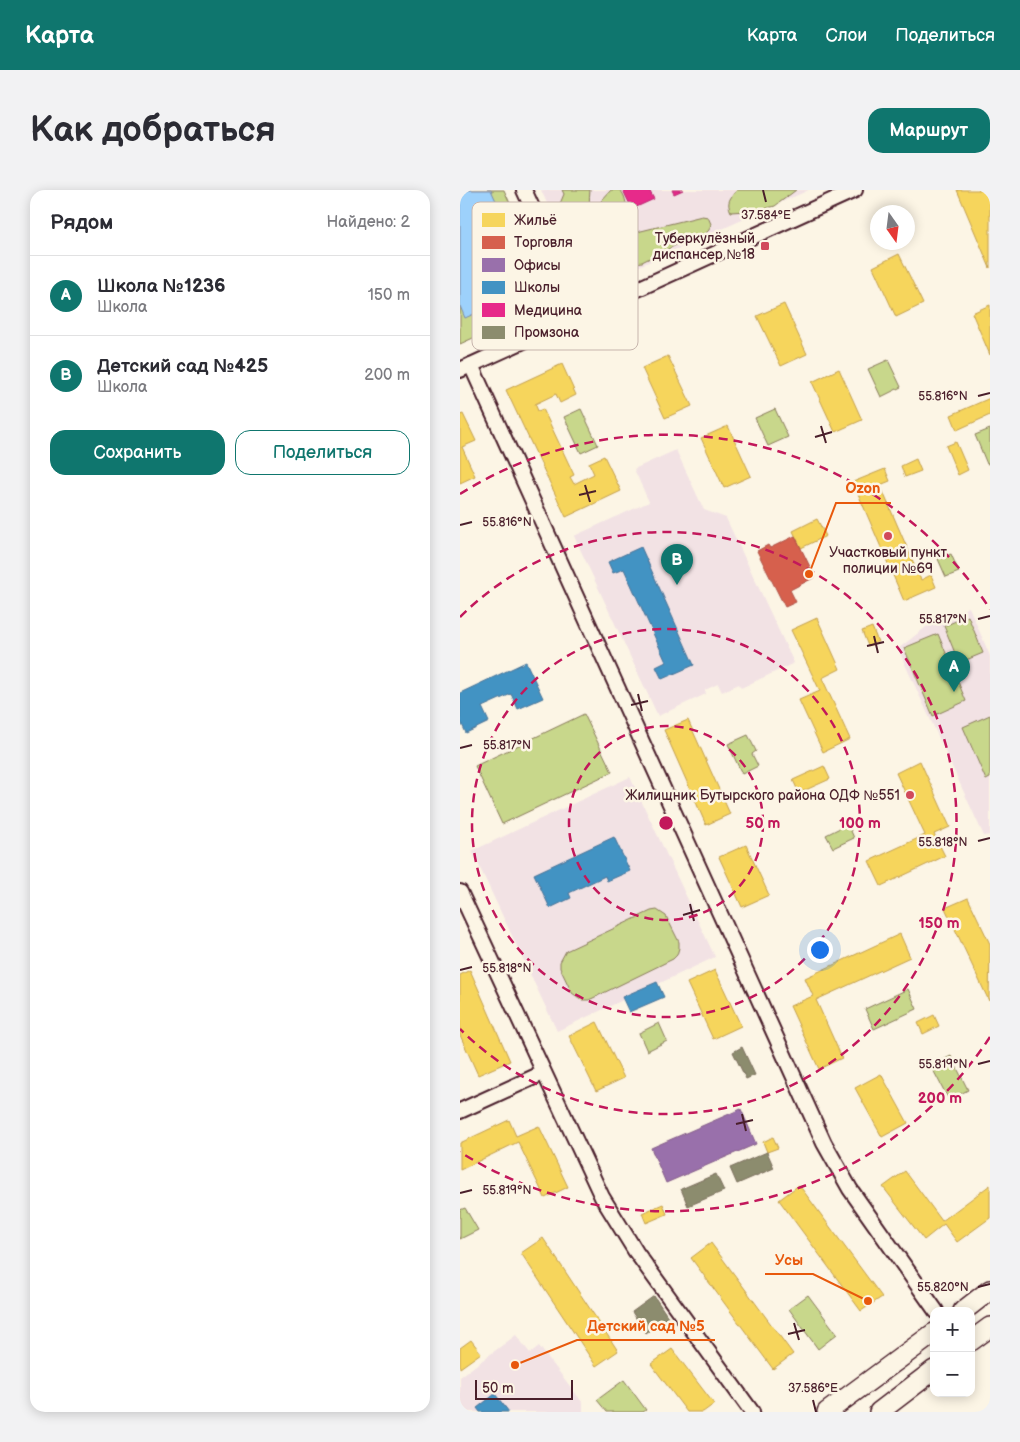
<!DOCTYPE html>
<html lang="ru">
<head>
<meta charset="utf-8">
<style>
  body { margin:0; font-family:"Balsamiq Sans",sans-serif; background:#f2f2f3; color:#2b2b33 }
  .controls { position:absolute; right:15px; bottom:15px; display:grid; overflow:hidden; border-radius:10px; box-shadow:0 2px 12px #0003 }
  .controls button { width:45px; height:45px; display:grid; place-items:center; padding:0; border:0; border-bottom:1px solid #e1e1e2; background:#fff; color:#2b2b33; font:25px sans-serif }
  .compass { position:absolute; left:410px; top:15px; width:45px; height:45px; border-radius:50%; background:#fff; box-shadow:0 2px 12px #0003; rotate:166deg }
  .scale { position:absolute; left:15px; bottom:12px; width:98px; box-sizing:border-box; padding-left:5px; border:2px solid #4a1f2b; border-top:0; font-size:14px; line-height:18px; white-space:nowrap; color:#4a1f2b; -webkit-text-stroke:4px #fcf5e5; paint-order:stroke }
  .you { position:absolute; left:359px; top:759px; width:18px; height:18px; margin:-12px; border:4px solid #fff; border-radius:50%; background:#1a73e8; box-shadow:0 0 0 8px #1a73e833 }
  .badge { display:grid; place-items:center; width:32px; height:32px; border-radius:50%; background:#0f766e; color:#fff; font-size:16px; font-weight:700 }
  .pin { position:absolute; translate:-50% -41px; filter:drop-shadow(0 1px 2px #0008) }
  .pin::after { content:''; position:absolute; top:26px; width:18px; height:15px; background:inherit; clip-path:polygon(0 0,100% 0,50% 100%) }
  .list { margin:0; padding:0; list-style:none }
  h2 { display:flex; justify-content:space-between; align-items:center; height:65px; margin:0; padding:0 20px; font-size:21px }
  h2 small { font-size:16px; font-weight:400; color:#7c7c81 }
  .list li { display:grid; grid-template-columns:32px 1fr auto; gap:15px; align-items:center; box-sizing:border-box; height:80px; padding:0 20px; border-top:1px solid #e1e1e2 }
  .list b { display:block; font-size:19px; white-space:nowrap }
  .list p { margin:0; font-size:16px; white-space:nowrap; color:#7c7c81 }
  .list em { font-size:16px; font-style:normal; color:#7c7c81 }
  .actions { display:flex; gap:10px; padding:15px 20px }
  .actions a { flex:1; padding:11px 0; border:1px solid #0f766e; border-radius:15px; text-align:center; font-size:18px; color:#0f766e }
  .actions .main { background:#0f766e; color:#fff }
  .map { position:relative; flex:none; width:530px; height:1222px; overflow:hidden; border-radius:15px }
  header { display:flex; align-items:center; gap:30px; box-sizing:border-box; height:70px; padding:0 25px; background:#0f766e; color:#fff }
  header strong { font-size:24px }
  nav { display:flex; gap:28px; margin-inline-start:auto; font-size:18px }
  .intro { display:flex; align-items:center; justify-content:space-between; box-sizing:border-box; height:120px; padding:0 30px }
  h1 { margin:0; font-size:35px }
  .button { padding:12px 22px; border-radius:15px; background:#0f766e; color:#fff; font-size:18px; font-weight:700 }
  main { display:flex; gap:30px; padding:0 30px }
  aside { flex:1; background:#fff; border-radius:15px; box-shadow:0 2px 12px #0003 }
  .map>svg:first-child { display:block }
  .built { fill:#f2e2e4 }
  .green { fill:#c8d78b; stroke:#897b5b }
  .water { fill:#9dd1fb; stroke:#7c8aa8 }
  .homes { fill:#f6d55c; stroke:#c29e4d }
  .shops { fill:#d6604d; stroke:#ac4c43 }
  .offices { fill:#9970ab; stroke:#815885 }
  .schools { fill:#4393c3; stroke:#457095 }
  .health { fill:#e7298a; stroke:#b8266e }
  .industry { fill:#8c8c6e; stroke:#786b5a }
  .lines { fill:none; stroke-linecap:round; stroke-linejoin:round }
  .street-casing { stroke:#4a1f2b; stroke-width:18 }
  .secondary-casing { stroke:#4a1f2b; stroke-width:22 }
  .street { stroke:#fcf5e5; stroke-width:14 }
  .secondary { stroke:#fcf5e5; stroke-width:19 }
  .ticks { fill:none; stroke:#4a1f2b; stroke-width:2 }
  .ring { fill:none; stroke:#c2185b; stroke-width:2.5; stroke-dasharray:9 6 }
  .poi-dot { fill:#d1495b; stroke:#fcf5e5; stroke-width:2 }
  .labels { text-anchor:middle; stroke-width:5; stroke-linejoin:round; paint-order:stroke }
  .poi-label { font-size:14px; fill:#4a1f2b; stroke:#fcf5e5; text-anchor:end }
  .key { fill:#fcf5e5; stroke:#c7b5ad; stroke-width:1 }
  .key-label { font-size:14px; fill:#4a1f2b }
  .ticks-label { font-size:12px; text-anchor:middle; fill:#4a1f2b; stroke:#fcf5e5; stroke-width:5; stroke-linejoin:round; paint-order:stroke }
  .centre { fill:#c2185b; stroke:#fcf5e5; stroke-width:2.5 }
  .ring-label { font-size:15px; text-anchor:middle; font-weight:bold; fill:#c2185b; stroke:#fcf5e5; stroke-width:5; stroke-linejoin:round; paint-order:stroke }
  .leader { fill:none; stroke:#e8590c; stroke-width:2 }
  .callout-dot { fill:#e8590c; stroke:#fcf5e5; stroke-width:2 }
  .callout-label { font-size:15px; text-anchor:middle; font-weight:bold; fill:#e8590c; stroke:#fcf5e5; stroke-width:5; stroke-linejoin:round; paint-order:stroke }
</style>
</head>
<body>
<header>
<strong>Карта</strong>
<nav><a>Карта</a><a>Слои</a><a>Поделиться</a></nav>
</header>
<div class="intro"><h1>Как добраться</h1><a class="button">Маршрут</a></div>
<main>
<aside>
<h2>Рядом<small>Найдено: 2</small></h2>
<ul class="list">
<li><span class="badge">A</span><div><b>Школа №1236</b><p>Школа</p></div><em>150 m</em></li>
<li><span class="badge">B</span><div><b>Детский сад №425</b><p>Школа</p></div><em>200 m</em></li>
</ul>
<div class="actions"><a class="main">Сохранить</a><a>Поделиться</a></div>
</aside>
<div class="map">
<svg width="530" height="1222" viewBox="0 0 530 1222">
  <rect width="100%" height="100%" fill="#fcf5e5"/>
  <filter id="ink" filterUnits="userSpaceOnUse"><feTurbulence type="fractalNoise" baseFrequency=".02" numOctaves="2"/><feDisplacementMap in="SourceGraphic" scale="10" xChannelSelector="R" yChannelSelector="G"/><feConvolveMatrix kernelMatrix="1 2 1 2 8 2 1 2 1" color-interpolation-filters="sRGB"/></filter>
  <g filter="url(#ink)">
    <g class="built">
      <path d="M81,0H349L126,100Z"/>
      <path d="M216,260L244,320L266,328L334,473L281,498L279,494L262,502L258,494L245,500L246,504L198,526L114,346L189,312L174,279Z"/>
      <path d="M509,417L530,466V645L524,646L438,459L466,437Z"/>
      <path d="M170,587L255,767L198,794L196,792L163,807V810L97,841L12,661Z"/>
      <path d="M56,1145L70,1163L79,1156L123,1213V1222H0V1187Z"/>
    </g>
    <g class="green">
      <path d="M0,0H44L94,111L0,154Z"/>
      <path d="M102,0H130C129,8 129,20 131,28C135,48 160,65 151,87C120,101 105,41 97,21L104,4Z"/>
      <path d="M151,0C152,0 158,0 159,0C169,5 166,31 170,40L177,42L242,26L248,27L251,34L249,40L244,45L224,51L182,72L161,76L163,60L144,25L141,11Z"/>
      <path d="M277,0H336L315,16L301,20L271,22C266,12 270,8 277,0Z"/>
      <path d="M428,170L441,197L421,207L408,179Z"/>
      <path d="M121,219L138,255L121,263L104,227Z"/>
      <path d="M315,219L328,247L308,256L295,228Z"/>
      <path d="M530,239V273L527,274L515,245Z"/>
      <path d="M491,364L499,382L486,387L478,369Z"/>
      <path d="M508,426L523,463L499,473L484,436Z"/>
      <path d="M478,444L506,511L473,526L444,458Z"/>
      <path d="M124,524L152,582L42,634L15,576Z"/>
      <path d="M530,525V588L526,590L503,537Z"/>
      <path d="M288,545L296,561L292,564L298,576L282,584L268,554Z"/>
      <path d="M388,634L394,648L373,658L366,645Z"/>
      <path d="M197,720L206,726L219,752V758L217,765L213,769L129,810H122L112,803L100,778V772L106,761L191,721Z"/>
      <path d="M448,799L457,819L414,839L405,819Z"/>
      <path d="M199,833L207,851L187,861L179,843Z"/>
      <path d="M491,866L508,900L489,910L471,876Z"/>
      <path d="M5,1018L18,1040L0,1049V1020Z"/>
      <path d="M348,1105L377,1144L358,1159L329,1119Z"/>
      <path d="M164,1190L186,1220L183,1222H147L137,1210Z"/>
    </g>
    <path class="water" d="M0,0H31L75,97L5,128L0,116Z"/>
    <g class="homes">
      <path d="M497,0H525L530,11V78Z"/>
      <path d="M439,64L463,114L436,127L413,77Z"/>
      <path d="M324,114L347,164L321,176L297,126Z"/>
      <path d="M530,115V165L512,123Z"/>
      <path d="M208,166L232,216L205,228L182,178Z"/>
      <path d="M102,174L116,205L100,213L96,204L75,214L76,216L78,221L83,219L114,285L110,287L114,294L134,284L129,273L144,266L161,301L106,327L46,200Z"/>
      <path d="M379,179L402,230L375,242L352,192Z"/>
      <path d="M530,208V225L497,240L491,225Z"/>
      <path d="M3,224L16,251L2,257L15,286L0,293V225Z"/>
      <path d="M268,236L291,286L264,298L241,248Z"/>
      <path d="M496,252L508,280L498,285L486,256Z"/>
      <path d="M456,269L461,281L445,287L441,276Z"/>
      <path d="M425,279L430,291L420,295L461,390L471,385L476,397L444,411L393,292Z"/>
      <path d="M357,329L366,346L341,358L333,341Z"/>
      <path d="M357,428L380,479L362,488L390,549L363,562L339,510L360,501L331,440Z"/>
      <path d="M412,437L418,452L408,456L402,441Z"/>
      <path d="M228,530L270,624L246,635L204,540Z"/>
      <path d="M460,571L490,637L474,644L485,666L421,696L409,671L465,645L436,583Z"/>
      <path d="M364,576L370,589L339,603L333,590Z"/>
      <path d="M286,655L309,705L282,717L259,667Z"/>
      <path d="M508,708L530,754L529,811L485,718Z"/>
      <path d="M440,744L450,767L356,810L382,868L359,879L330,816L353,806L345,788Z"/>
      <path d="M10,780L50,871L18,885L0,845V785Z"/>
      <path d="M255,780L281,836L253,849L227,793Z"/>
      <path d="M474,825L479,836L463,844L458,833Z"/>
      <path d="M137,832L164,888L136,901L109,846Z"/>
      <path d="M421,884L448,933L422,947L395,898Z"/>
      <path d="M49,930L56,946L79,936L108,997L85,1008L58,952L0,980V953Z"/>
      <path d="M313,947L318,958L307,962L303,952Z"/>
      <path d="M445,981L482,1031L530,995V1028L497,1052L484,1034L464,1050L423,997Z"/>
      <path d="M339,995L422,1107L401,1121L319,1010Z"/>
      <path d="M203,1014L207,1024L186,1033L182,1023Z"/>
      <path d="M83,1048L158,1161L136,1176L61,1063Z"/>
      <path d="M251,1053L333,1164L313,1179L231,1068Z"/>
      <path d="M11,1150L21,1163L0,1178V1158Z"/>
      <path d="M212,1159L254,1214L243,1222H227L191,1174Z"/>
    </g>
    <path class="shops" d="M335,346L355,387L330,400L336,412L325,417L297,361L308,355L310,358Z"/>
    <path class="offices" d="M281,919L296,954L206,993L191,958Z"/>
    <g class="schools">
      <path d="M181,357L234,475L202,489L196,477L206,472L164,379L153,383L148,372Z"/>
      <path d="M66,472L83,508L58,519L51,504L22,517L29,532L6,543L0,530V503Z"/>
      <path d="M154,647L170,681L147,691L145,686L109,703L111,708L90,718L74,684Z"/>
      <path d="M197,792L204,807L169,822L162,807Z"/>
      <path d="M35,1204L49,1222H20L17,1218Z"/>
    </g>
    <g class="health">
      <path d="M163,0H189L194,9L172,19Z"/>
      <path d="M212,0H223L214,4Z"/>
    </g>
    <g class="industry">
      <path d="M282,857L295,885L286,889L273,862Z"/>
      <path d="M307,962L314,978L277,994L270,978Z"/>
      <path d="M256,984L264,1001L228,1016L221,999Z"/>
      <path d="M194,1106L208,1127L186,1143L172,1122Z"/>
    </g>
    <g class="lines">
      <g class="street-casing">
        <g id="street">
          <path d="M64,0L121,124"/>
          <path d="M11,175L364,953L390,999L476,1121"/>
          <path d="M0,180L395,0"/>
          <path d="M0,702L142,1007L176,1062L292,1222"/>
          <path d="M0,921L83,883"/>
        </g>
      </g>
      <g class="secondary-casing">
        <g id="secondary">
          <path d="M503,1121L530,1100"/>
          <path d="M511,1151L530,1137"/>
          <path d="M367,1222L474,1143"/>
          <path d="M419,1222L474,1180"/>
        </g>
      </g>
      <use href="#street" class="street"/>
      <use href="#secondary" class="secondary"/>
    </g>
  </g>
  <path class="ticks" d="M303,0L306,12M518,206L530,203M361,236L366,253M355,247L372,242M125,295L130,312M119,305L136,301M0,335L12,332M518,429L530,426M414,446L418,463M407,456L424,452M178,504L182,521M171,515L188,511M0,558L12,555M518,651L530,648M230,714L234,731M223,725L240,720M0,780L12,777M518,874L530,871M282,924L286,941M276,934L293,930M0,1003L12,1000M518,1097L530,1094M334,1133L339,1150M328,1144L345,1140M353,1210L356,1222"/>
  <g class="ring">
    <circle cx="206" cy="633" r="97"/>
    <circle cx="206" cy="633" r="194"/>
    <path d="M0 427A291 291 0 1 1 0 839"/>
    <path d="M530 847A388 388 0 0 1 0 962M0 304A388 388 0 0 1 530 419"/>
  </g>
  <g class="poi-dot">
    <rect x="300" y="51" width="10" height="10" rx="2.5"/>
    <circle cx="428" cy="346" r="5"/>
    <circle cx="450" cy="605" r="5"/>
  </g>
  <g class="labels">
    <g class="poi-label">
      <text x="295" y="53">Туберкулёзный<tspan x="295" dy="16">диспансер №18</tspan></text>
      <text x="428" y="367" text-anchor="middle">Участковый пункт<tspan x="428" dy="16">полиции №69</tspan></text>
      <text x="440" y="610">Жилищник Бутырского района ОДФ №551</text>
    </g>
  </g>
  <rect x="12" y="12" width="166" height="148" rx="8" class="key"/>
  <rect x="22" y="23" width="23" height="14" fill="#f6d55c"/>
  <rect x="22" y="46" width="23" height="13" fill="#d6604d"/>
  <rect x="22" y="68" width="23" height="14" fill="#9970ab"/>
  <rect x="22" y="91" width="23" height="13" fill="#4393c3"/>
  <rect x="22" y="113" width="23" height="14" fill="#e7298a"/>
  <rect x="22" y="136" width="23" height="13" fill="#8c8c6e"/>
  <g class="key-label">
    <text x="54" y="35">Жильё</text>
    <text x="54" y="57">Торговля</text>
    <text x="54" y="80">Офисы</text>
    <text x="54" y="102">Школы</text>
    <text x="54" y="125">Медицина</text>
    <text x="54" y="147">Промзона</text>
  </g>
  <g class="ticks-label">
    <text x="306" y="29">37.584°E</text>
    <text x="483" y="210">55.816°N</text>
    <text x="47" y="336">55.816°N</text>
    <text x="483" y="433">55.817°N</text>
    <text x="47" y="559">55.817°N</text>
    <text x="483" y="656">55.818°N</text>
    <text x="47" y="782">55.818°N</text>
    <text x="483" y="878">55.819°N</text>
    <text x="47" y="1004">55.819°N</text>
    <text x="483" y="1101">55.820°N</text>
    <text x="353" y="1202">37.586°E</text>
  </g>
  <circle cx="206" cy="633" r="8" class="centre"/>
  <g class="ring-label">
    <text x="303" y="638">50 m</text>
    <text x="400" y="638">100 m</text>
    <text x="479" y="738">150 m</text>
    <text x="480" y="913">200 m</text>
  </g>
  <path class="leader" d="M349 384L376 313H431M408 1111L353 1084H305M55 1175L117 1150H255"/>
  <g class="callout-dot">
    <circle cx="349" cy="384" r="5"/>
    <circle cx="408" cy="1111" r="5"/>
    <circle cx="55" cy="1175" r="5"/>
  </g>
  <g class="callout-label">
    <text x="403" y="303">Ozon</text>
    <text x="329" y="1075">Усы</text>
    <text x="186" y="1141">Детский сад №5</text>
  </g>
</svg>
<div class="controls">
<button>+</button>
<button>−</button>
</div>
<svg class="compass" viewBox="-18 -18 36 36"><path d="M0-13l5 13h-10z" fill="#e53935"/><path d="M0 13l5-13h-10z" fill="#7c7c81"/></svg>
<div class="scale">50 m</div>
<div class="you"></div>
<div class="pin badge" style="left:494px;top:502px">A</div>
<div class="pin badge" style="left:217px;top:395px">B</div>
</div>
</main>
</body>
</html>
